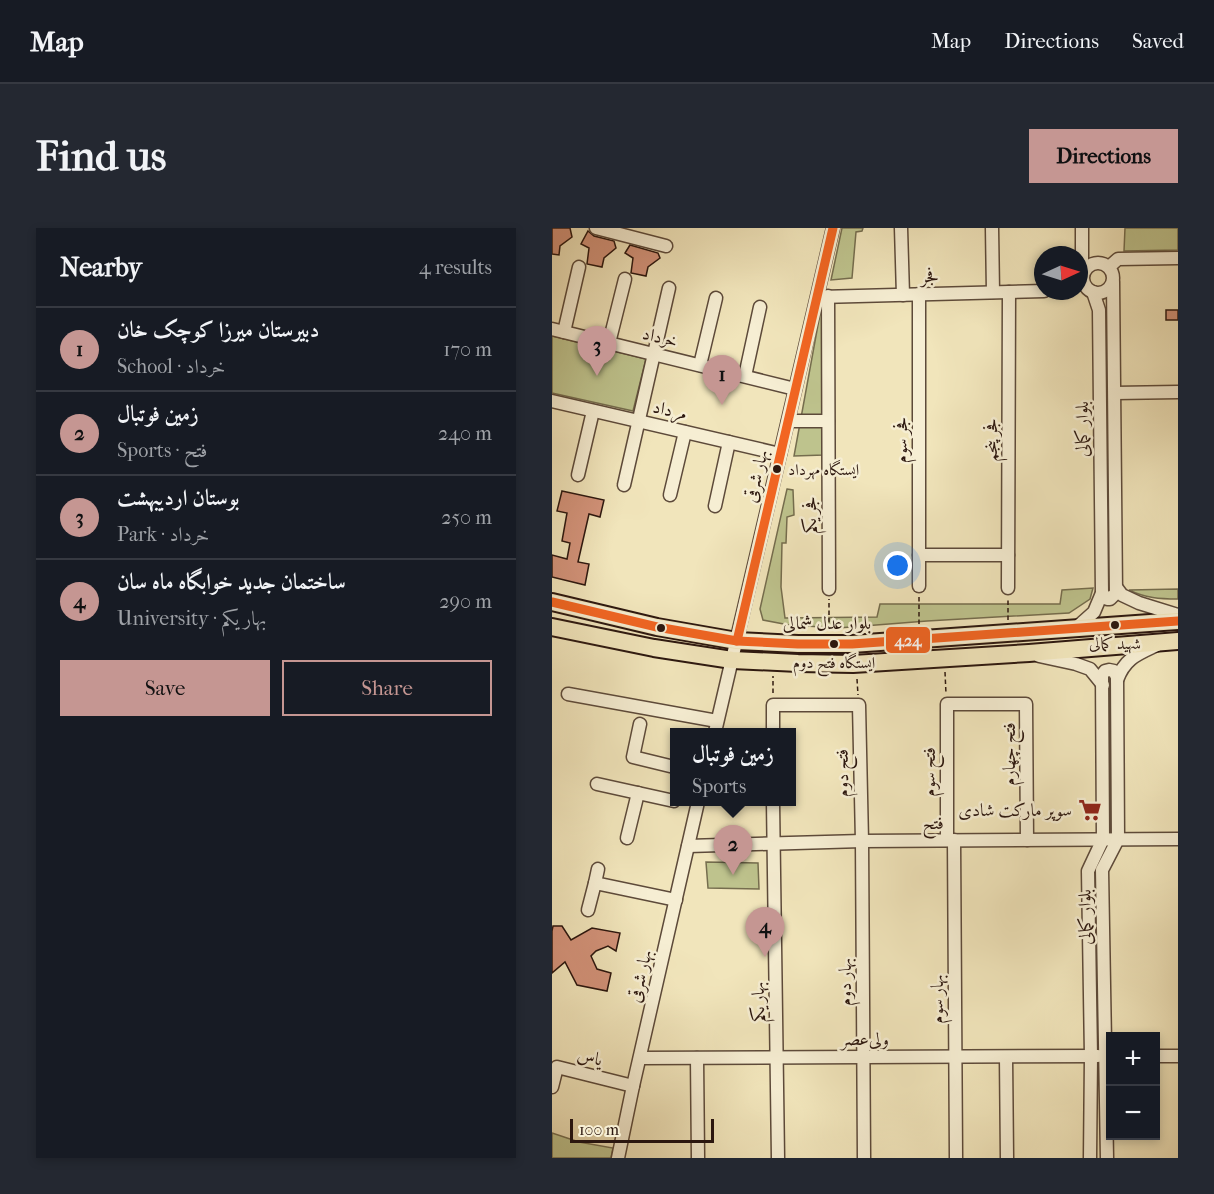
<!DOCTYPE html>
<html lang="en">
<head>
<meta charset="utf-8">
<style>
  body { margin:0; font-family:"IM FELL French Canon",Amiri,serif; background:#242831; color:#f1f3f6 }
  .controls { position:absolute; right:18px; bottom:18px; display:grid; overflow:hidden; border-radius:0px; box-shadow:0 3px 9px #0003 }
  .controls button { width:54px; height:54px; display:grid; place-items:center; padding:0; border:0; border-bottom:2px solid #363941; background:#171b24; color:#f1f3f6; font:30px sans-serif }
  .compass { position:absolute; left:482px; top:18px; width:54px; height:54px; border-radius:50%; background:#171b24; box-shadow:0 3px 9px #0003; rotate:86deg }
  .scale { position:absolute; left:18px; bottom:15px; width:144px; box-sizing:border-box; padding-left:6px; border:3px solid #2c170f; border-top:0; font-size:16px; line-height:21px; white-space:nowrap; color:#2c170f; -webkit-text-stroke:4px #f6eed3; paint-order:stroke }
  .you { position:absolute; left:346px; top:338px; width:21px; height:21px; margin:-15px; border:4px solid #fff; border-radius:50%; background:#1a73e8; box-shadow:0 0 0 9px #1a73e833 }
  .badge { display:grid; place-items:center; width:39px; height:39px; border-radius:50%; background:#c59692; color:#111; font-size:20px; font-weight:700 }
  .pin { position:absolute; translate:-50% -50px; filter:drop-shadow(0 2px 3px #0008) }
  .pin::after { content:''; position:absolute; top:32px; width:21px; height:18px; background:inherit; clip-path:polygon(0 0,100% 0,50% 100%) }
  .popup { position:absolute; left:118px; top:500px; width:126px; height:78px; box-sizing:border-box; display:grid; place-content:center; border-radius:0px; background:#171b24; filter:drop-shadow(0 2px 4px #0005); font-size:20px; white-space:nowrap; color:#9ea1a6 }
  .popup b { font-size:22px; color:#f1f3f6 }
  .popup::after { content:''; position:absolute; left:50%; top:100%; margin-left:-12px; border:12px solid transparent; border-top-color:#171b24 }
  .list { margin:0; padding:0; list-style:none }
  h2 { display:flex; justify-content:space-between; align-items:center; height:78px; margin:0; padding:0 24px; font-size:26px }
  h2 small { font-size:20px; font-weight:400; color:#9ea1a6 }
  .list li { display:grid; grid-template-columns:39px 1fr auto; gap:18px; align-items:center; box-sizing:border-box; height:84px; padding:0 24px; border-top:2px solid #363941 }
  .list b { display:block; font-size:22px; white-space:nowrap }
  .list p { margin:0; font-size:20px; white-space:nowrap; color:#9ea1a6 }
  .list em { font-size:20px; font-style:normal; color:#9ea1a6 }
  .actions { display:flex; gap:12px; padding:18px 24px }
  .actions a { flex:1; padding:14px 0; border:2px solid #c59692; border-radius:0px; text-align:center; font-size:21px; color:#c59692 }
  .actions .main { background:#c59692; color:#111 }
  .map { position:relative; flex:none; width:626px; height:930px; overflow:hidden; border-radius:0px }
  header { display:flex; align-items:center; gap:36px; box-sizing:border-box; height:84px; padding:0 30px; background:#171b24; border-bottom:2px solid #363941 }
  header strong { font-size:28px }
  nav { display:flex; gap:33px; margin-inline-start:auto; font-size:21px }
  .intro { display:flex; align-items:center; justify-content:space-between; box-sizing:border-box; height:144px; padding:0 36px }
  h1 { margin:0; font-size:42px }
  .button { padding:15px 27px; border-radius:0px; background:#c59692; color:#111; font-size:21px; font-weight:700 }
  main { display:flex; gap:36px; padding:0 36px }
  aside { flex:1; background:#171b24; border-radius:0px; box-shadow:0 3px 9px #0003 }
  .map>svg:first-child { display:block }
  .green { fill:#bec38d; stroke:#756d4e; stroke-width:1.5 }
  .building { fill:#d3937a; stroke:#2c170f; stroke-width:1.5 }
  .lines { fill:none; stroke-linecap:round; stroke-linejoin:round }
  .minor-casing { stroke:#5d4a3a; stroke-width:15 }
  .major-casing { stroke:#2c170f; stroke-width:20 }
  .path { stroke:#2c170f; stroke-width:1.5; stroke-dasharray:4.5 3; stroke-linecap:butt }
  .minor { stroke:#f6eed3; stroke-width:12 }
  .major { stroke:#f1e5bb; stroke-width:16 }
  .bus-1-casing { stroke:#f6eed3; stroke-width:14 }
  .bus-1 { stroke:#f26522; stroke-width:9 }
  .bus-dot { fill:#2c170f; stroke:#f6eed3; stroke-width:2 }
  .labels { text-anchor:middle; stroke-width:5; stroke-linejoin:round; paint-order:stroke }
  .bus-label { font-size:16px; fill:#2c170f; stroke:#f6eed3 }
  .street-label { font-size:18px; fill:#2c170f; stroke:#f6eed3 }
  .poi-label { font-size:18px; fill:#2c170f; stroke:#f6eed3; text-anchor:end }
  .line-badge { stroke:#f6eed3; stroke-width:2 }
  .badge-label { font-size:16px; text-anchor:middle; font-weight:bold; fill:#fff }
</style>
</head>
<body>
<header>
<strong>Map</strong>
<nav><a>Map</a><a>Directions</a><a>Saved</a></nav>
</header>
<div class="intro"><h1>Find us</h1><a class="button">Directions</a></div>
<main>
<aside>
<h2>Nearby<small>4 results</small></h2>
<ul class="list">
<li><span class="badge">1</span><div><b>دبیرستان میرزا کوچک خان</b><p>School · خرداد</p></div><em>170 m</em></li>
<li><span class="badge">2</span><div><b>زمین فوتبال</b><p>Sports · فتح</p></div><em>240 m</em></li>
<li><span class="badge">3</span><div><b>بوستان اردیبهشت</b><p>Park · خرداد</p></div><em>250 m</em></li>
<li><span class="badge">4</span><div><b>ساختمان جدید خوابگاه ماه سان</b><p>University · بهار یکم</p></div><em>290 m</em></li>
</ul>
<div class="actions"><a class="main">Save</a><a>Share</a></div>
</aside>
<div class="map">
<svg width="626" height="930" viewBox="0 0 626 930">
  <rect width="100%" height="100%" fill="#f1e5bb"/>
  <filter id="stains"><feTurbulence type="fractalNoise" baseFrequency=".00333" numOctaves="4"/><feColorMatrix values="0 0 0 0 .2 0 0 0 0 .09 0 0 0 0 .02 0 0 0 .5 -.17"/></filter>
  <radialGradient id="worn" r=".72"><stop offset=".6" stop-color="#630" stop-opacity="0"/><stop offset="1" stop-color="#630" stop-opacity=".3"/></radialGradient>
  <g class="green">
    <path d="M290,0H311L310,3L304,4L300,50L279,52Z"/>
    <path d="M573,0H626V22L572,23Z"/>
    <path d="M270,75L273,77L272,227L242,228Z"/>
    <path d="M0,108L94,131L81,183L0,165Z"/>
    <path d="M235,261L241,262L242,287L235,289L234,315H230L229,359L233,390L325,389L328,376H508L510,362L541,360L538,371L517,385L375,393L286,400L237,397L211,392L208,381Z"/>
    <path d="M626,361V371C608,371 593,370 577,362Z"/>
    <path d="M154,634L206,635L207,661L156,660Z"/>
    <path d="M0,905L27,914L61,920L59,930H0Z"/>
  </g>
  <g class="building">
    <path d="M0,0H18L20,9L8,18L7,27L0,26Z"/>
    <path d="M36,3L42,8L62,13L64,20L52,30L50,39L35,36L37,20L29,16Z"/>
    <path d="M78,17L106,25L108,30L96,39L94,48L79,45L81,30L73,25Z"/>
    <rect x="614" y="82" width="12" height="10"/>
    <path d="M10,263L52,272L48,289L37,286L26,334L37,336L33,357L0,349V327L15,331L18,315L10,313L15,285L5,283Z"/>
    <path d="M1,698H10L19,712L40,700L68,705L64,723L56,718L44,723L39,728L45,741L59,745L55,763L25,757L13,734L0,745V703Z"/>
  </g>
  <g class="lines">
    <g class="minor-casing">
      <g id="minor">
        <path d="M44,0L114,18"/>
        <path d="M349,0L351,67"/>
        <path d="M440,0L441,64"/>
        <path d="M530,0V45"/>
        <circle cx="546" cy="50" r="15"/>
        <path d="M557,39L566,31L626,30"/>
        <path d="M276,68L277,361"/>
        <path d="M268,69L492,63"/>
        <path d="M0,101L243,161"/>
        <path d="M12,104L27,39"/>
        <path d="M57,115L73,51"/>
        <path d="M148,137L164,70"/>
        <path d="M193,148L208,79"/>
        <path d="M563,165L626,164"/>
        <path d="M0,173L228,226"/>
        <path d="M236,193H276"/>
        <path d="M26,247L41,183"/>
        <path d="M72,257L117,60"/>
        <path d="M118,267L133,204"/>
        <path d="M163,278L177,214"/>
        <path d="M367,327H456"/>
        <path d="M367,358V66"/>
        <path d="M564,359L570,367L587,375L626,387"/>
        <path d="M456,360L457,64"/>
        <path d="M550,365L555,371H558L564,365L561,54"/>
        <path d="M524,400L542,384L550,365L547,82L541,64"/>
        <path d="M487,428L524,436L538,441L551,457"/>
        <path d="M565,452C573,430 586,426 605,417"/>
        <path d="M16,466L165,493"/>
        <path d="M88,496L81,529L122,539"/>
        <path d="M163,504L281,0"/>
        <path d="M221,504V477H307L310,613L312,930"/>
        <path d="M45,556L122,573"/>
        <path d="M221,574L226,930"/>
        <path d="M75,610L86,565"/>
        <path d="M395,612V476H474L475,612"/>
        <path d="M402,612L404,930"/>
        <path d="M136,618L310,613L626,611"/>
        <path d="M43,655L46,641"/>
        <path d="M36,682L43,655L124,672"/>
        <path d="M604,828H626"/>
        <path d="M454,829L455,930"/>
        <path d="M88,830L546,828"/>
        <path d="M145,830L146,930"/>
        <path d="M0,859L5,839L81,858"/>
        <path d="M66,930L81,858L146,574"/>
        <path d="M538,930L539,828L536,643L551,611L550,447L553,443L557,442L562,443L565,449L566,611L550,642L555,930"/>
      </g>
    </g>
    <g class="major-casing">
      <g id="major">
        <path d="M0,374L105,399L185,413L246,416H300L626,393"/>
        <path d="M0,399L102,420L180,432L246,435L301,436L477,425L626,413"/>
      </g>
    </g>
    <g class="path">
      <path d="M456,392V370"/>
      <path d="M367,396V368"/>
      <path d="M277,402V371"/>
      <path d="M393,444L394,466"/>
      <path d="M305,451L306,467"/>
      <path d="M221,465V448"/>
    </g>
    <use href="#minor" class="minor"/>
    <use href="#major" class="major"/>
    <g class="bus-1-casing">
      <g id="bus-1">
        <path d="M0,374L105,399L185,413L246,416H300L626,393"/>
        <path d="M185,413L281,0"/>
      </g>
    </g>
    <use href="#bus-1" class="bus-1"/>
  </g>
  <defs>
    <g id="supermarket-bare" transform="scale(1.8)"><path d="M-6-5.5h2.5l.6 2H6L4.5 2H-2.5L-4.4-4H-6ZM-1.5 3.2a1.3 1.3 0 1 0 .1 0ZM3 3.2a1.3 1.3 0 1 0 .1 0Z" fill="#8f2418" stroke="#f6eed3" stroke-width="2.5" paint-order="stroke"/></g>
  </defs>
  <g fill-rule="evenodd">
    <use href="#supermarket-bare" x="538" y="582"/>
  </g>
  <g class="bus-dot">
    <circle cx="225" cy="241" r="5"/>
    <circle cx="563" cy="397" r="5"/>
    <circle cx="109" cy="400" r="5"/>
    <circle cx="282" cy="416" r="5"/>
  </g>
  <g class="labels">
    <g class="bus-label">
      <text x="236" y="247" text-anchor="start">ایستگاه مهرداد</text>
      <text x="563" y="421">شهید کمالی</text>
      <text x="282" y="440">ایستگاه فتح دوم</text>
    </g>
    <g class="street-label">
      <text transform="translate(378 48) rotate(-1)" y="6">فجر</text>
      <text transform="translate(108 109) rotate(14)" y="6">خرداد</text>
      <text transform="translate(118 182) rotate(13)" y="6">مرداد</text>
      <text transform="translate(530 201) rotate(-90)" y="6">بلوار کمالی</text>
      <text transform="translate(349 212) rotate(-90)" y="6">فجر سوم</text>
      <text transform="translate(439 212) rotate(-90)" y="6">فجر پنجم</text>
      <text transform="translate(204 248) rotate(-77)" y="6">بهار شرقی</text>
      <text transform="translate(258 287) rotate(-90)" y="6">فجر یکم</text>
      <text x="275" y="401">بلوار عدل شمالی</text>
      <text transform="translate(457 526) rotate(-90)" y="6">فتح چهارم</text>
      <text transform="translate(377 544) rotate(-90)" y="6">فتح سوم</text>
      <text transform="translate(290 545) rotate(-91)" y="6">فتح دوم</text>
      <text transform="translate(381 595) rotate(-1)" y="6">فتح</text>
      <text transform="translate(533 689) rotate(-91)" y="6">بلوار کمالی</text>
      <text transform="translate(88 748) rotate(-77)" y="6">بهار شرقی</text>
      <text transform="translate(293 754) rotate(-90)" y="6">بهار دوم</text>
      <text transform="translate(385 771) rotate(-90)" y="6">بهار سوم</text>
      <text transform="translate(206 774) rotate(-91)" y="6">بهار یکم</text>
      <text x="313" y="817">ولی‌عصر</text>
      <text transform="translate(38 829) rotate(14)" y="6">یاس</text>
    </g>
    <g class="poi-label">
      <text x="520" y="588">سوپر مارکت شادی</text>
    </g>
  </g>
  <rect class="line-badge" x="333" y="398" width="46" height="28" rx="6" fill="#f26522"/>
  <g class="badge-label">
    <text x="356" y="418">424</text>
  </g>
  <rect width="100%" height="100%" filter="url(#stains)"/>
  <rect width="100%" height="100%" fill="url(#worn)"/>
</svg>
<div class="controls">
<button>+</button>
<button>−</button>
</div>
<svg class="compass" viewBox="-18 -18 36 36"><path d="M0-13l5 13h-10z" fill="#e53935"/><path d="M0 13l5-13h-10z" fill="#9ea1a6"/></svg>
<div class="scale">100 m</div>
<div class="you"></div>
<div class="pin badge" style="left:170px;top:177px">1</div>
<div class="pin badge" style="left:181px;top:647px">2</div>
<div class="popup"><b>زمین فوتبال</b>Sports</div>
<div class="pin badge" style="left:45px;top:148px">3</div>
<div class="pin badge" style="left:213px;top:729px">4</div>
</div>
</main>
</body>
</html>
